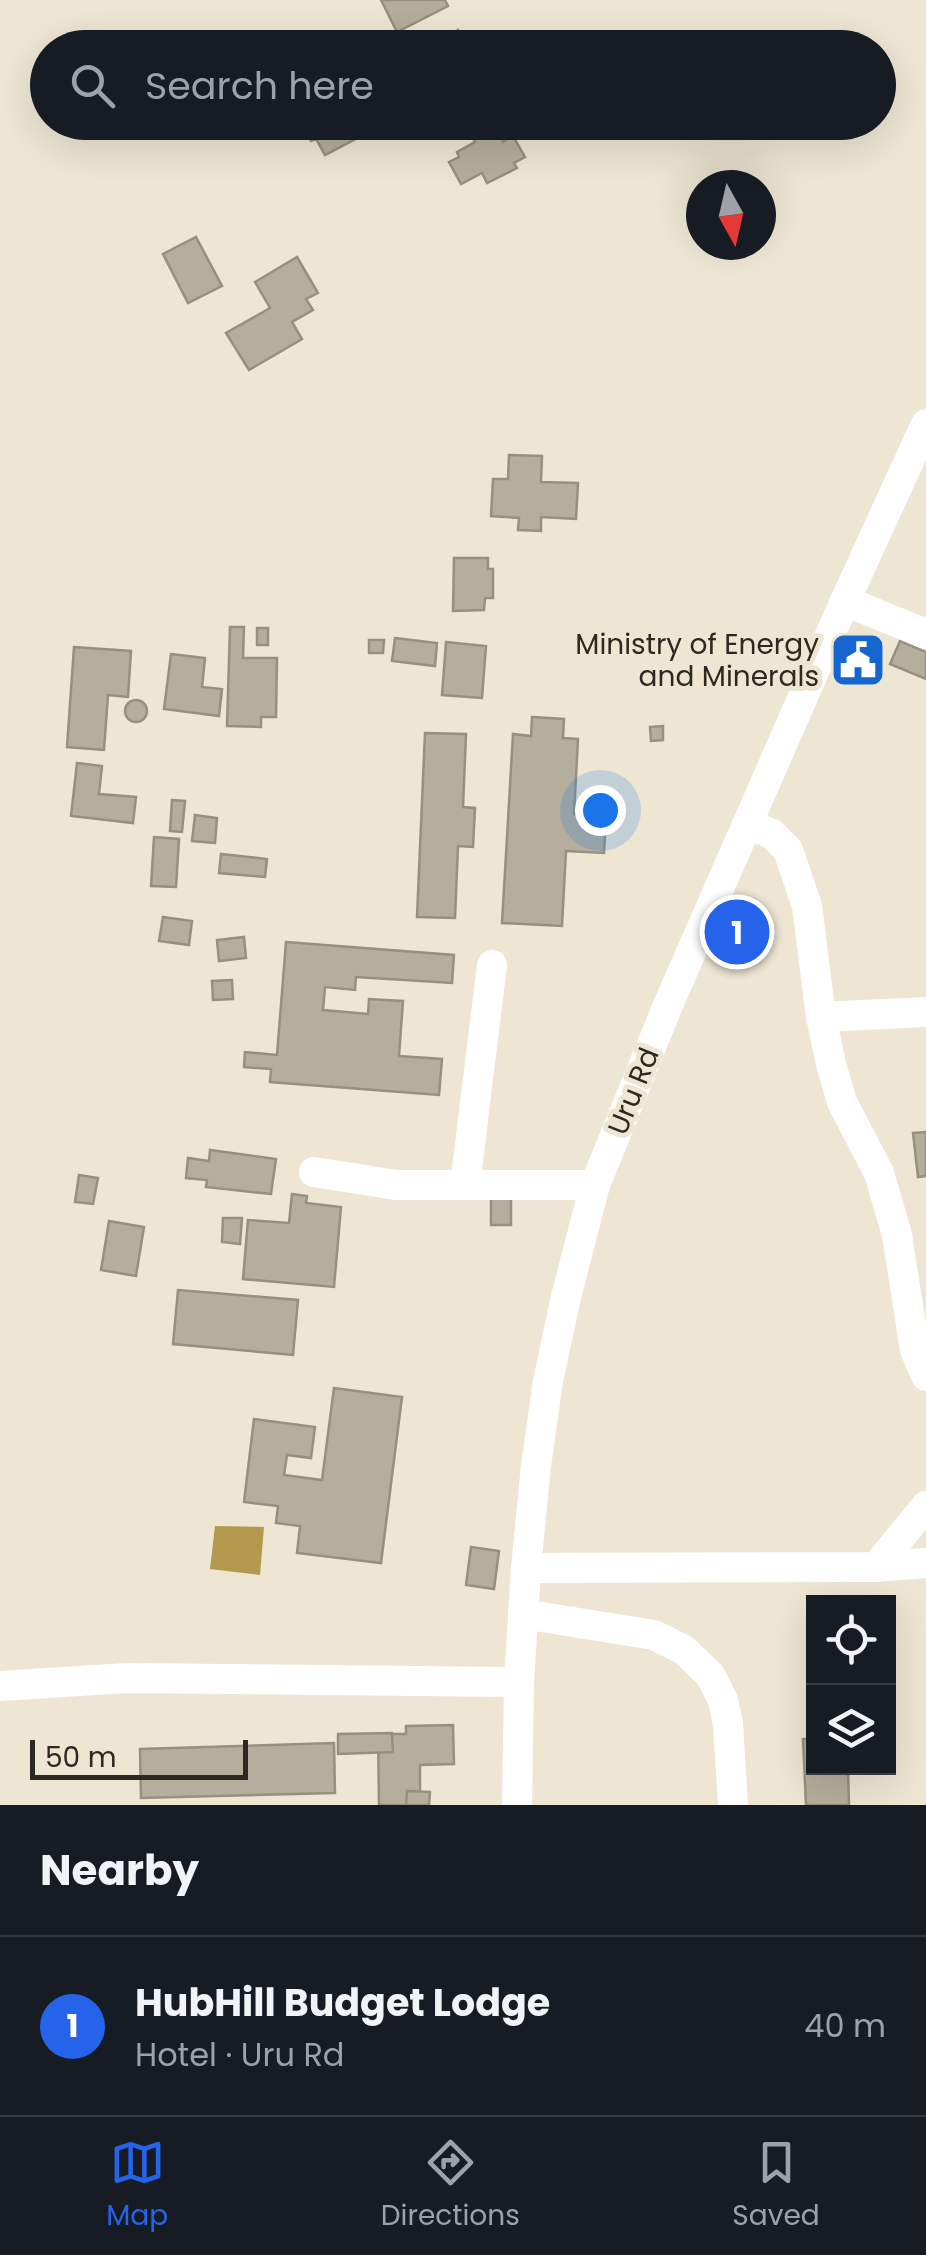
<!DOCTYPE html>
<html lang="en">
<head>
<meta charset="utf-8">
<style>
  body { margin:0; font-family:Poppins,sans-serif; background:#20242c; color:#f1f3f6 }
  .controls { position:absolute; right:30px; bottom:30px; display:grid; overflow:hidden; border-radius:0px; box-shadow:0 10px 40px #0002 }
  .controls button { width:90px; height:90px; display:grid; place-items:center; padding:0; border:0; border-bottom:2px solid #363941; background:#171b24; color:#f1f3f6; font:50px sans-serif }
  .compass { position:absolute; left:686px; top:170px; width:90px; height:90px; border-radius:50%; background:#171b24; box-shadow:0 10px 40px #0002; rotate:172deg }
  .scale { position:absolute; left:30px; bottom:25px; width:218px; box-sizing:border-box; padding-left:10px; border:5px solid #2c2922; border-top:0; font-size:28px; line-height:35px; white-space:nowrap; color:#2c2922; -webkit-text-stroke:8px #eee6d3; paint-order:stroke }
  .you { position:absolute; left:600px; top:810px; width:35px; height:35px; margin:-25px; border:8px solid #fff; border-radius:50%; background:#1a73e8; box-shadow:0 0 0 15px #1a73e833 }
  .badge { display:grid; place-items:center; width:65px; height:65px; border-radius:50%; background:#2563eb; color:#fff; font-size:32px; font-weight:700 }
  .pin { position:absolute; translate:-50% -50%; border:5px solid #fff; box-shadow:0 2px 10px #0006 }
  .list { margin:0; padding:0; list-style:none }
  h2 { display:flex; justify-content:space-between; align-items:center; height:130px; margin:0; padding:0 40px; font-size:42px }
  h2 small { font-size:32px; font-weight:400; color:#9ea1a6 }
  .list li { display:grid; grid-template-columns:65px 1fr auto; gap:30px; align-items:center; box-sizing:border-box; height:180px; padding:0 40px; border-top:2px solid #363941 }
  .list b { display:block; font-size:38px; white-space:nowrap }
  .list p { margin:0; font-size:32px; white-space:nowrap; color:#9ea1a6 }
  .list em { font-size:32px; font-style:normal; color:#9ea1a6 }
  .icon { flex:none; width:55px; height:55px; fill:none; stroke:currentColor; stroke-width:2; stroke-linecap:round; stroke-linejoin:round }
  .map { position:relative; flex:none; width:926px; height:1805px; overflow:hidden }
  .search { position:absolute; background:#171b24; box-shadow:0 10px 40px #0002; left:30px; right:30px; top:30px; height:110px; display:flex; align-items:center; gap:25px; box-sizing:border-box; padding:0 35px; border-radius:55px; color:#9ea1a6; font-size:38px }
  .sheet { height:310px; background:#171b24 }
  nav { display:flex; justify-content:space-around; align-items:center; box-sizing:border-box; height:140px; border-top:2px solid #363941; background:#171b24; font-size:28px; color:#9ea1a6 }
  nav a { display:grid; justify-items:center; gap:5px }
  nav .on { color:#2563eb }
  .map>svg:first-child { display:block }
  .water { fill:#b4984e }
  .building { fill:#b5ae9c; stroke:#97907e; stroke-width:2.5 }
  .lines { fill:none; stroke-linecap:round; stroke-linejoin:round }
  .minor { stroke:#fff; stroke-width:30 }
  .labels { text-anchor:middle; stroke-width:10; stroke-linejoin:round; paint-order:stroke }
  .poi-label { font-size:28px; fill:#2c2922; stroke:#eee6d3; text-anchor:end }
  .street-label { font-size:28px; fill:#2c2922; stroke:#eee6d3 }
</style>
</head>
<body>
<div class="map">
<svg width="926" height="1805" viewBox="0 0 926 1805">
  <rect width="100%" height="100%" fill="#eee6d3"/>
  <path class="water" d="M215,1526L264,1527L260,1575L210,1569Z"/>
  <g class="building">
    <path d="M381,0H445L448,6L397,32Z"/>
    <path d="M458,30L467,48H425Z"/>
    <path d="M301,122H361L367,133L325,155L316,139L311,141Z"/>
    <path d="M483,122H493L503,142L513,136L525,157L514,163L517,168L487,183L482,173L461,184L449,162L459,157L457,152L475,142L469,131Z"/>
    <path d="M196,237L222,286L188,303L163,254Z"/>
    <path d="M297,257L318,293L306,299L313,310L292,322L302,339L249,370L226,333L270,308L255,282Z"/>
    <path d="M509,455L542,456L541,482L578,483L576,519L541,517V531L518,530L519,518L491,516L493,479H508Z"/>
    <path d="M454,558H488V569H493V598H485L484,610L453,611Z"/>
    <path d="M230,627H244L243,658H277L276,717H261V727L227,726Z"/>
    <rect x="257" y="628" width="11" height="17"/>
    <path d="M395,638L437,643L435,666L392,661Z"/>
    <path d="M369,640H384L383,653H369Z"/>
    <path d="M900,641L926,652V679L890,664Z"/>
    <path d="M446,642L486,646L482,698L442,695Z"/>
    <path d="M74,647L131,651L128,697L108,695L104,750L67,747Z"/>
    <path d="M171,654L205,658L202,687L222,689L219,716L164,709Z"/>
    <circle cx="136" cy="711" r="11"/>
    <path d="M532,717L564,719L563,738L578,739L574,814L606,816L604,853L566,851L562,926L502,923L513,734L531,736Z"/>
    <path d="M663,726V740L651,741L650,727Z"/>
    <path d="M425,733L466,734L463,807L475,808L473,847L458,846L455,918L417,917Z"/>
    <path d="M77,763L102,766L99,794L136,797L133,823L71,816Z"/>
    <path d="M172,800L185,801L182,832L170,831Z"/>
    <path d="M195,815L217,818L215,843L192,841Z"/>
    <path d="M154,837L179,839L176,887L151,886Z"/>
    <path d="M221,854L267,859L265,877L219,873Z"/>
    <path d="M163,917L192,921L189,945L159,941Z"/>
    <path d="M244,937L246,958L219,961L217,940Z"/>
    <path d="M286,942L454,955L452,983L356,977L355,990L325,987L323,1010L368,1014L369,999L403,1001L399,1056L442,1059L439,1095L270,1082L271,1069L244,1067L245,1052L277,1055Z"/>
    <path d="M232,980L233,999L213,1000L212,981Z"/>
    <path d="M926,1132V1176L918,1177L913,1133Z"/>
    <path d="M210,1150L276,1159L271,1194L206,1187L207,1180L186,1178L188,1158L209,1161Z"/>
    <path d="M79,1175L98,1178L93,1204L75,1202Z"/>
    <path d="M491,1193L511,1194V1225H491Z"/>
    <path d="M292,1194L307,1196L306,1203L341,1207L334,1287L243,1279L248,1220L289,1223Z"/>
    <path d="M223,1218H242L240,1244L222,1242Z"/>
    <path d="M109,1221L144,1227L136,1276L101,1270Z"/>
    <path d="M178,1290L298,1300L293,1355L173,1344Z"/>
    <path d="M334,1388L402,1397L381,1563L297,1553L300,1526L276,1523L278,1506L244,1502L254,1419L315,1427L311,1458L287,1455L284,1475L322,1480Z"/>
    <path d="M471,1547L499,1551L494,1589L466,1585Z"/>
    <path d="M453,1725L454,1764L420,1765V1805H379L378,1734H406V1726Z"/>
    <path d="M392,1733L393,1752L338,1754V1734Z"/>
    <path d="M803,1739H814V1768H848L849,1805H806Z"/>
    <path d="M334,1743L335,1793L141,1798L140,1749Z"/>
    <path d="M407,1791L430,1792L429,1805H406Z"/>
  </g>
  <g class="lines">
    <g class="minor">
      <path d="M845,601L926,634"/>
      <path d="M749,824L772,834L788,850L807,906L821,1017L831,1064L842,1102L879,1173L897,1235L915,1350L926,1376"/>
      <path d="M821,1017L926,1012"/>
      <path d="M314,1172L396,1185H595"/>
      <path d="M465,1185L492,965"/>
      <path d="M876,1567L926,1506"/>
      <path d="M526,1568L876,1567L926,1563"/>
      <path d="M523,1614L654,1635L684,1650L710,1675L723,1700L728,1724L733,1805"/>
      <path d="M0,1686L127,1678L519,1682"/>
      <path d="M517,1805L519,1682L526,1568L536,1466L548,1381L566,1297L595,1185L668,1005L845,601L926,424"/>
    </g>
  </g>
  <defs>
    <g id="civic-square" transform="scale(2.875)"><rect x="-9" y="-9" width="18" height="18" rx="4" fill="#1666d0" stroke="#eee6d3"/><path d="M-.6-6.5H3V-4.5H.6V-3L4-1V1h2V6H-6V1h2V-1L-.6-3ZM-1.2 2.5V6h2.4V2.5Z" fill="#fff"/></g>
  </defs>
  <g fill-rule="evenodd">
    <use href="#civic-square" x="858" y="660"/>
  </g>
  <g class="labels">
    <g class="poi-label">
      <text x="819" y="654">Ministry of Energy<tspan x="819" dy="32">and Minerals</tspan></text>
    </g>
    <g class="street-label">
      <text transform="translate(633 1091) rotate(-68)" y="10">Uru Rd</text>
    </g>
  </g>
</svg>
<div class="controls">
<button><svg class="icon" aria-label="locate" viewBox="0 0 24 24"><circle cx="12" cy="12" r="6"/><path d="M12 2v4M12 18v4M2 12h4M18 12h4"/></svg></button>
<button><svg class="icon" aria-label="layers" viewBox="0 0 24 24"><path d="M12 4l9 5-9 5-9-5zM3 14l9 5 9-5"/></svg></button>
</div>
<svg class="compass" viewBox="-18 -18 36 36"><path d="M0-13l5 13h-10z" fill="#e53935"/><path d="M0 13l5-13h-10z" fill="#9ea1a6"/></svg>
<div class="scale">50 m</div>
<div class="you"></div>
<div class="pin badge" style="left:737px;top:932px">1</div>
<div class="search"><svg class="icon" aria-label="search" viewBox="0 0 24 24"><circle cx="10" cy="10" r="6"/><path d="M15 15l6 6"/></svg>Search here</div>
</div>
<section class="sheet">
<h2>Nearby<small></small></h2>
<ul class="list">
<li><span class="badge">1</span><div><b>HubHill Budget Lodge</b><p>Hotel · Uru Rd</p></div><em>40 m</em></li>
</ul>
</section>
<nav>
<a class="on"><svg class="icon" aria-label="map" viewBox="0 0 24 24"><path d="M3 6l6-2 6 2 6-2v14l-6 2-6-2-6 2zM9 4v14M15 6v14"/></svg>Map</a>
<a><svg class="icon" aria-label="directions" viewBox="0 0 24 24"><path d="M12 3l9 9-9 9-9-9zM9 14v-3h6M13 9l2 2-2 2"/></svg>Directions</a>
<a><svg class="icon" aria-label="saved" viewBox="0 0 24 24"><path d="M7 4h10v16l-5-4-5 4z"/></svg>Saved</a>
</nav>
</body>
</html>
